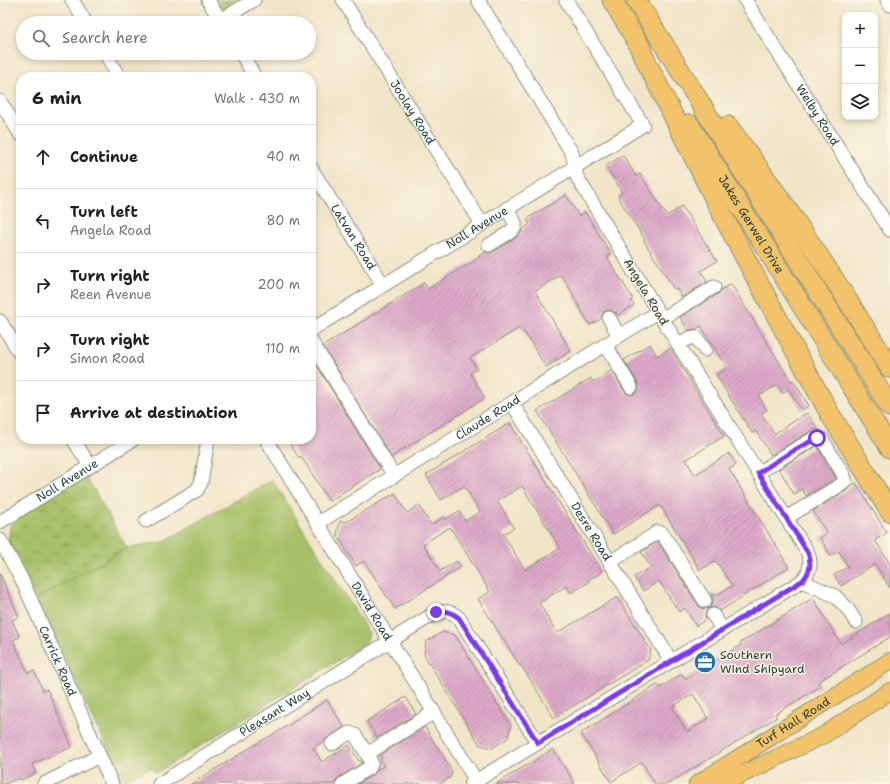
<!DOCTYPE html>
<html lang="en">
<head>
<meta charset="utf-8">
<style>
  body { margin:0; font-family:"Shantell Sans",sans-serif; background:#f2f2f2; color:#202124 }
  .controls { position:absolute; right:12px; top:12px; display:grid; overflow:hidden; border-radius:8px; box-shadow:0 2px 6px #0003 }
  .controls button { width:36px; height:36px; display:grid; place-items:center; padding:0; border:0; border-bottom:1px solid #e0e0e0; background:#fff; color:#202124; font:20px sans-serif }
  .stop { position:absolute; width:12px; height:12px; margin:-9px; border:3px solid #7c3aed; border-radius:50%; background:#fff }
  .stop.end { background:#7c3aed; border-color:#fff; box-shadow:0 1px 4px #0008 }
  .list { margin:0; padding:0; list-style:none }
  h2 { display:flex; justify-content:space-between; align-items:center; height:52px; margin:0; padding:0 16px; font-size:17px }
  h2 small { font-size:13px; font-weight:400; color:#757577 }
  .list li { display:grid; grid-template-columns:26px 1fr auto; gap:12px; align-items:center; box-sizing:border-box; height:64px; padding:0 16px; border-top:1px solid #e0e0e0 }
  .list b { display:block; font-size:15px; white-space:nowrap }
  .list p { margin:0; font-size:13px; white-space:nowrap; color:#757577 }
  .list em { font-size:13px; font-style:normal; color:#757577 }
  .icon { flex:none; width:22px; height:22px; fill:none; stroke:currentColor; stroke-width:2; stroke-linecap:round; stroke-linejoin:round }
  .map { position:relative; flex:none; width:890px; height:784px; overflow:hidden }
  .search { position:absolute; background:#fff; box-shadow:0 2px 6px #0003; left:16px; top:16px; width:300px; height:44px; display:flex; align-items:center; gap:10px; box-sizing:border-box; padding:0 14px; border-radius:22px; color:#757577; font-size:15px }
  .panel { position:absolute; background:#fff; box-shadow:0 2px 6px #0003; left:16px; top:72px; width:300px; height:372px; border-radius:16px }
  .map>svg:first-child { display:block }
  .green { fill:#a7c067; stroke:#637e4e }
  .park { fill:url(#park-crowns); stroke:#637e4e }
  .building { fill:url(#building-hatch); fill-rule:evenodd }
  .lines { fill:none; stroke-linecap:round; stroke-linejoin:round }
  .minor-casing { stroke:#88917e; stroke-width:15 }
  .major-casing { stroke:#88917e; stroke-width:18 }
  .highway-casing { stroke:#88917e; stroke-width:21 }
  .minor { stroke:#fff; stroke-width:13 }
  .major { stroke:#f2c36a; stroke-width:16 }
  .highway { stroke:#f2c36a; stroke-width:19 }
  .route { stroke:#7c3aed; stroke-width:5 }
  .labels { text-anchor:middle; stroke-width:3; stroke-linejoin:round; paint-order:stroke }
  .street-label { font-size:12px; fill:#1f3d34; stroke:#fcf5e5 }
  .poi-label { font-size:12px; fill:#1f3d34; stroke:#fcf5e5; text-anchor:start }
</style>
</head>
<body>
<div class="map">
<svg width="890" height="784" viewBox="0 0 890 784">
  <defs>
    <pattern id="park-crowns" width="20" height="18" patternUnits="userSpaceOnUse"><rect width="20" height="18" fill="#a7c067"/><path d="M2 6a3 3 0 1 1 6 0M12 15a3 3 0 1 1 6 0" fill="none" stroke="#879d56"/></pattern>
    <pattern id="building-hatch" width="6" height="6" patternUnits="userSpaceOnUse"><rect width="6" height="6" fill="#dda9c9"/><path d="M-1 1l2-2M0 6l6-6M5 7l2-2" fill="none" stroke="#b38ba4"/></pattern>
  </defs>
  <rect width="100%" height="100%" fill="#fcf5e5"/>
  <filter id="ink" filterUnits="userSpaceOnUse"><feTurbulence type="fractalNoise" baseFrequency=".025" numOctaves="2"/><feDisplacementMap in="SourceGraphic" scale="8" xChannelSelector="R" yChannelSelector="G"/><feConvolveMatrix kernelMatrix="1 2 1 2 8 2 1 2 1" color-interpolation-filters="sRGB"/></filter>
  <filter id="wash" filterUnits="userSpaceOnUse"><feTurbulence type="fractalNoise" baseFrequency=".012" numOctaves="4" result="noise"/><feDisplacementMap in="SourceGraphic" scale="16" xChannelSelector="R" yChannelSelector="G"/><feGaussianBlur stdDeviation="0.9" result="paint"/><feColorMatrix in="noise" values="0 0 0 0 0 0 0 0 0 0 0 0 0 0 0 0 0 1.4 0 .05"/><feComposite in="paint" operator="in"/></filter>
  <g filter="url(#wash)">
    <rect width="100%" height="100%" fill="#f1e5c8"/>
    <path class="green" d="M272,480L369,633L366,643L156,773L150,767L126,780L122,778L36,599L127,548L163,542Z"/>
    <g class="park">
      <path d="M213,0H244C233,7 222,15 213,0Z"/>
      <path d="M84,476L94,490L127,548L36,599L8,542L11,522Z"/>
    </g>
    <g id="blocks">
      <g class="building">
        <path d="M623,155L636,176L640,174L667,216L682,206L717,261L701,271L707,282L682,297L676,288L674,289L644,241L645,240L618,197L622,192L606,166Z"/>
        <path d="M566,195L579,216L585,212L611,254L607,257L633,299L631,301L634,305L618,315L616,312L615,313L610,310L605,311L602,314L601,319L590,325L573,296L574,295L561,275L535,291L571,351L546,367L521,327L470,358L477,369L470,373L485,398L391,457L323,346L424,283L428,289L480,257L479,256L485,252L489,253L493,252L514,239L521,233L523,229L530,224L527,219Z"/>
        <path d="M731,284L791,381L793,380L809,406L802,410L788,389L782,393L777,385L759,396L767,410L761,413L774,434L807,413L818,429L813,430L771,455L756,431L752,433L716,375L727,368L701,326L696,329L688,330L680,317L718,294L721,290Z"/>
        <path d="M650,344L657,356L670,348L724,436L686,460L695,475L729,453L736,465L729,469L789,567L720,611L716,608L713,607L709,608L706,612L705,616L706,619L696,626L685,608L679,612L659,581L643,591L634,577L651,567L641,552L658,542L698,605L701,608L705,609L709,608L712,604L713,600L711,595L713,593L715,596L732,586L716,561L700,570L660,505L613,534L537,411L591,378L593,382L612,370L624,391L627,394L631,395L635,394L638,391L639,387L638,383L624,360Z"/>
        <path d="M311,356L380,469L329,501L301,456L299,458L287,439H311Z"/>
        <path d="M510,423L602,572L588,580L589,582L571,593L566,586L539,603L557,633L617,597L651,650L648,660L554,718L521,665L520,666L478,599L490,592L450,527L423,544L440,571L457,561L461,567L395,609L364,561L356,566L337,535L340,521L346,522L395,493L407,513L419,505L431,525L444,517L446,519L459,511L465,521L480,512L464,486L441,500L426,475ZM522,486L560,548L525,570L503,534L514,528L497,501Z"/>
        <path d="M817,446L836,478L806,496L802,489L794,494L779,469Z"/>
        <path d="M856,483L887,533L875,540L890,564V588L875,564L841,586L834,575L848,567L839,551L831,556L820,538L827,533L813,511L846,491L852,485Z"/>
        <path d="M0,574L19,617L12,620L20,637L13,640L28,673L34,670L43,691L47,689L72,747L32,764L36,773L21,780L20,778L4,784H0Z"/>
        <path d="M813,598L841,644L890,613V637L818,682L821,686L775,714L777,717L668,784H655L642,762L611,782L581,733L657,685L660,688L682,674L685,679L741,645L740,643ZM693,694L708,719L687,732L672,707Z"/>
        <path d="M442,632L455,635L511,726L508,738L492,748L480,745L424,655L426,642Z"/>
        <path d="M406,697L416,714L377,738L367,721Z"/>
        <path d="M327,700L344,727L313,748L322,762L349,745L359,761L360,760L362,763L339,777L336,780L335,784H191L253,746L294,722V721Z"/>
        <path d="M425,727L452,771L451,777L440,784H358L374,774L377,770L384,766L380,760L382,758L380,755Z"/>
        <path d="M553,749L575,784H496Z"/>
      </g>
    </g>
  </g>
  <g filter="url(#ink)">
    <use href="#blocks" fill-opacity="0" stroke="#88917e" stroke-width="1"/>
    <g class="lines">
      <g class="minor-casing">
        <g id="minor">
          <path d="M72,0L86,23"/>
          <path d="M208,0L222,23"/>
          <path id="s1" d="M343,0L482,224"/>
          <path id="s2" d="M745,0L890,230"/>
          <path d="M887,0L890,5"/>
          <path d="M221,20L254,0"/>
          <path d="M105,53L119,77"/>
          <path d="M241,53L255,77"/>
          <path d="M0,101L21,135"/>
          <path id="s3" d="M311,168L383,285"/>
          <path d="M489,245L510,232L515,227V223L507,208"/>
          <path d="M609,318L619,336"/>
          <path d="M662,319L714,287"/>
          <path d="M0,321L21,355"/>
          <path id="s4" d="M311,330L643,125L566,0"/>
          <path d="M311,341L394,476"/>
          <path d="M605,344L631,387"/>
          <path d="M678,344L690,338L696,337L705,350"/>
          <path id="s5" d="M512,403L671,661"/>
          <path d="M73,439L90,466"/>
          <path id="s6" d="M266,439L478,784"/>
          <path d="M758,473L791,452L817,437L822,439L843,474L845,479V481L842,484L786,518"/>
          <path d="M146,521L197,490L201,483L208,439"/>
          <path id="s7" d="M0,522L134,439"/>
          <path id="s8" d="M318,523L658,312"/>
          <path id="s9" d="M0,540L16,569L22,580L112,784"/>
          <path d="M610,562L655,534L657,532L662,533L705,601"/>
          <path d="M802,581L835,596L847,608L856,622"/>
          <path d="M713,615L722,629"/>
          <path d="M332,744L349,733L355,735L367,754L434,712"/>
          <path d="M44,784L99,756"/>
          <path id="s10" d="M159,784L432,615C442,610 451,610 459,618L538,743"/>
          <path d="M343,784L370,767C373,762 369,758 367,754"/>
          <path d="M471,784L802,581C810,573 812,563 808,553L658,312L577,177L572,153L478,0"/>
        </g>
      </g>
      <g class="major-casing">
        <g id="major">
          <path id="s11" d="M697,784L890,661"/>
          <path d="M722,784L824,735L890,691"/>
        </g>
      </g>
      <g class="highway-casing">
        <g id="highway">
          <path d="M612,0L641,48"/>
          <path d="M636,0L890,407"/>
          <path d="M634,37L725,220L798,356L830,414L890,512"/>
          <path id="s12" d="M689,124L890,448"/>
          <path d="M728,126C786,204 839,285 890,368"/>
        </g>
      </g>
      <use href="#minor" class="minor"/>
      <use href="#major" class="major"/>
      <use href="#highway" class="highway"/>
    </g>
  </g>
  <g class="lines" filter="url(#ink)">
    <path class="route" d="M436,612C446,610 452,612 459,618L538,743L802,581C810,573 812,564 808,553L758,473L791,452L817,438"/>
  </g>
  <defs>
    <g id="office-disc" transform="scale(1.15)"><circle r="9.5" fill="#1f6fb2" stroke="#fcf5e5"/><path d="M-6-3h4V-5.5h4V-3h4V5H-6ZM-1-4.5V-3h2v-1.5ZM-6 0V1H6V0Z" fill="#fff"/></g>
  </defs>
  <g fill-rule="evenodd">
    <use href="#office-disc" x="705" y="662"/>
  </g>
  <g class="labels">
    <g class="street-label">
      <text dy="4" stroke="none"><textPath href="#s1" startOffset="132">Joolay Road</textPath></text>
      <text dy="4" stroke="none"><textPath href="#s2" startOffset="136">Welby Road</textPath></text>
      <text dy="4" stroke="none"><textPath href="#s12" startOffset="118">Jakes Gerwel Drive</textPath></text>
      <text dy="4" stroke="none"><textPath href="#s4" startOffset="195">Noll Avenue</textPath></text>
      <text dy="4" stroke="none"><textPath href="#s3" startOffset="81">Latvan Road</textPath></text>
      <text transform="translate(646 292) rotate(59)" y="4">Angela Road</text>
      <text dy="4" stroke="none"><textPath href="#s8" startOffset="200">Claude Road</textPath></text>
      <text dy="4" stroke="none"><textPath href="#s7" startOffset="79">Noll Avenue</textPath></text>
      <text dy="4" stroke="none"><textPath href="#s5" startOffset="151">Desre Road</textPath></text>
      <text dy="4" stroke="none"><textPath href="#s6" startOffset="202">David Road</textPath></text>
      <text dy="4" stroke="none"><textPath href="#s9" startOffset="134">Carrick Road</textPath></text>
      <text dy="4" stroke="none"><textPath href="#s10" startOffset="136">Pleasant Way</textPath></text>
      <text dy="4" stroke="none"><textPath href="#s11" startOffset="114">Turf Hall Road</textPath></text>
    </g>
    <g class="poi-label">
      <text x="720" y="659">Southern<tspan x="720" dy="14">Wind Shipyard</tspan></text>
    </g>
  </g>
</svg>
<div class="controls">
<button>+</button>
<button>−</button>
<button><svg class="icon" aria-label="layers" viewBox="0 0 24 24"><path d="M12 4l9 5-9 5-9-5zM3 14l9 5 9-5"/></svg></button>
</div>
<div class="stop" style="left:817px;top:438px"></div>
<div class="stop end" style="left:436px;top:612px"></div>
<div class="search"><svg class="icon" aria-label="search" viewBox="0 0 24 24"><circle cx="10" cy="10" r="6"/><path d="M15 15l6 6"/></svg>Search here</div>
<section class="panel">
<h2>6 min<small>Walk · 430 m</small></h2>
<ul class="list">
<li><svg class="icon" aria-label="ahead" viewBox="0 0 24 24"><path d="M12 20V5M6 11l6-6 6 6"/></svg><div><b>Continue</b></div><em>40 m</em></li>
<li><svg class="icon" aria-label="left" viewBox="0 0 24 24"><path d="M17 20v-9H6M10 6l-5 5 5 5"/></svg><div><b>Turn left</b><p>Angela Road</p></div><em>80 m</em></li>
<li><svg class="icon" aria-label="right" viewBox="0 0 24 24"><path d="M7 20v-9h11M14 6l5 5-5 5"/></svg><div><b>Turn right</b><p>Reen Avenue</p></div><em>200 m</em></li>
<li><svg class="icon" aria-label="right" viewBox="0 0 24 24"><path d="M7 20v-9h11M14 6l5 5-5 5"/></svg><div><b>Turn right</b><p>Simon Road</p></div><em>110 m</em></li>
<li><svg class="icon" aria-label="arrive" viewBox="0 0 24 24"><path d="M6 21V4h12l-3 4 3 4H6"/></svg><div><b>Arrive at destination</b></div></li>
</ul>
</section>
</div>
</body>
</html>
